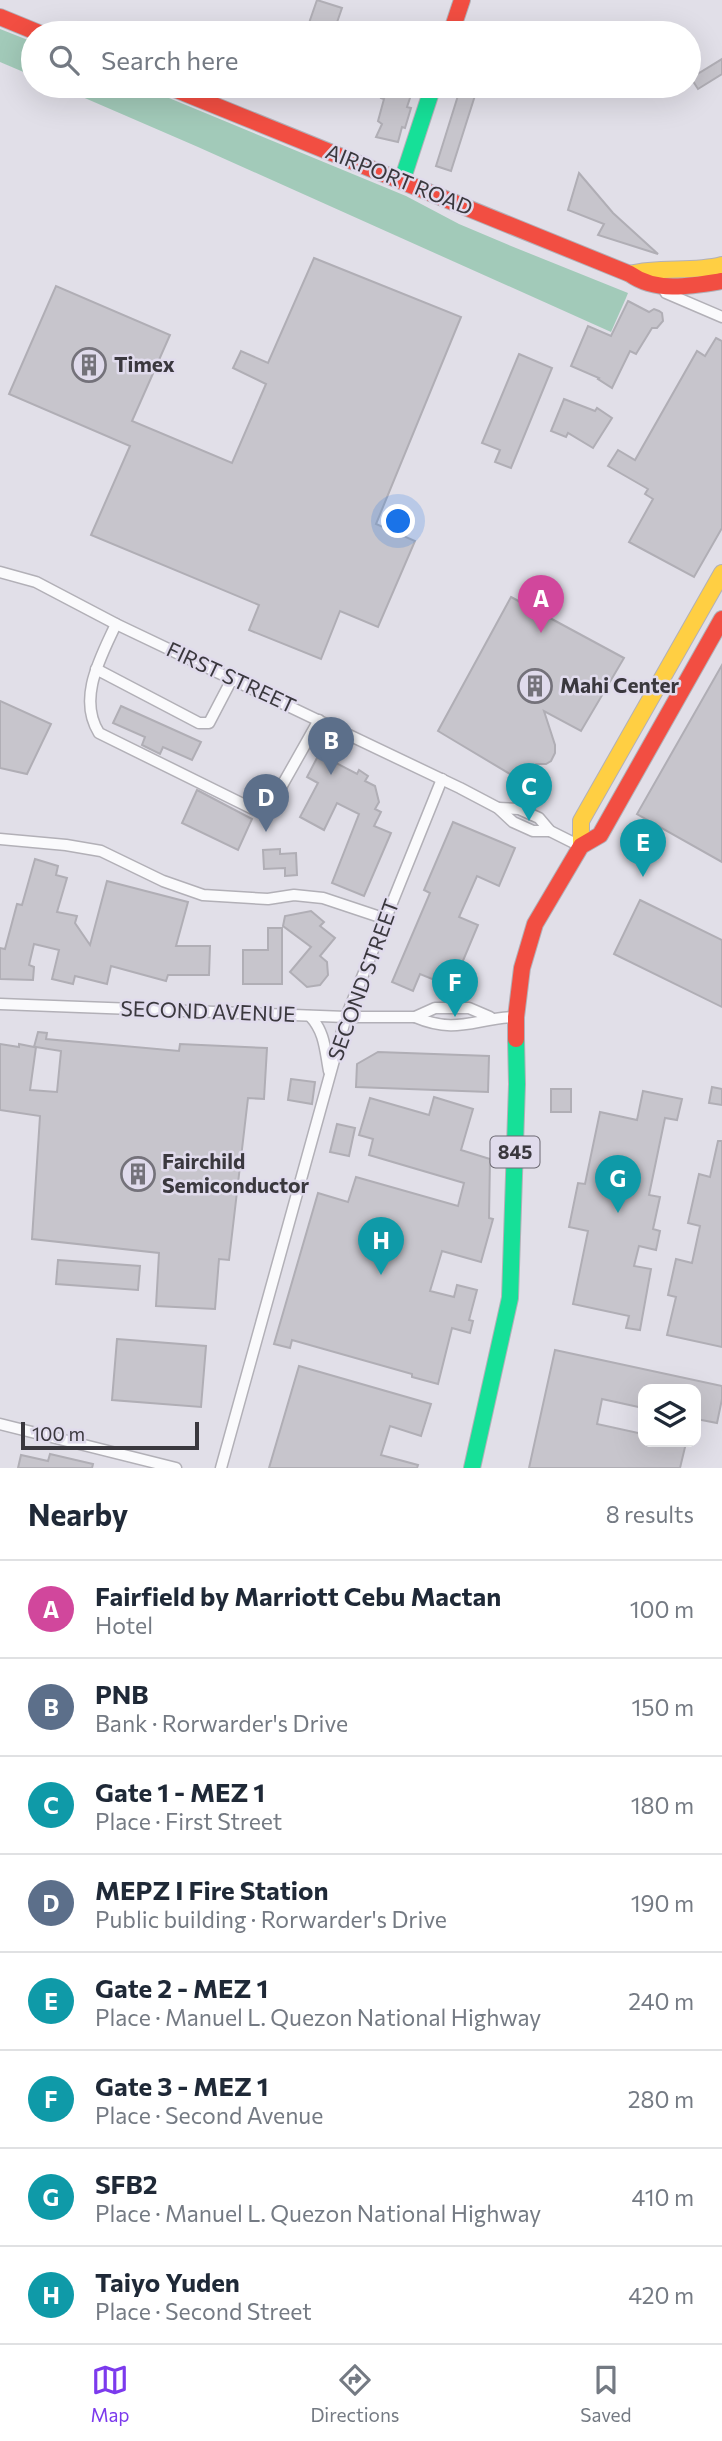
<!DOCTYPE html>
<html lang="en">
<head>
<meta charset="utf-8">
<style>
  body { margin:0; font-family:Commissioner,sans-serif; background:#f2f2f3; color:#1f2937 }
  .controls { position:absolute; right:21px; bottom:21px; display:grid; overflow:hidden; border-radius:14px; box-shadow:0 7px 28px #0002 }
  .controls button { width:63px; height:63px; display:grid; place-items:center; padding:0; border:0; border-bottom:2px solid #e0e1e3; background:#fff; color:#1f2937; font:35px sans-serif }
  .scale { position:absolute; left:21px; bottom:18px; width:178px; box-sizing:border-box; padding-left:7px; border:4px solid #3a383e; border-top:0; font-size:19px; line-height:24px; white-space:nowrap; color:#3a383e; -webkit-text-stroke:5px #e0dbec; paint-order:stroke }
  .you { position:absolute; left:399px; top:522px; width:24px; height:24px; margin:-18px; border:5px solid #fff; border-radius:50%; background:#1a73e8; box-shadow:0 0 0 10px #1a73e833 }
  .badge { display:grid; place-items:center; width:46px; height:46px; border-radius:50%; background:#7c3aed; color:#fff; font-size:23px; font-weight:700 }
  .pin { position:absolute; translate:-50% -58px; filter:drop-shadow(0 2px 4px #0008) }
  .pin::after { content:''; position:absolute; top:37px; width:24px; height:21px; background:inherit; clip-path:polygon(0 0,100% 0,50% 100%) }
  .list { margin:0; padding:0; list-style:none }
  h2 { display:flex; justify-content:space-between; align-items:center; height:91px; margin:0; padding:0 28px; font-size:30px }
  h2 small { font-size:23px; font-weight:400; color:#747a83 }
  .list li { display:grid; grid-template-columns:46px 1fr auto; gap:21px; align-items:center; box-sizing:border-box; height:98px; padding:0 28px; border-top:2px solid #e0e1e3 }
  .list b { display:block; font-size:26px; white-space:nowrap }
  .list p { margin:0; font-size:23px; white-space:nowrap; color:#747a83 }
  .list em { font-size:23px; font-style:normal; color:#747a83 }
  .icon { flex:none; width:38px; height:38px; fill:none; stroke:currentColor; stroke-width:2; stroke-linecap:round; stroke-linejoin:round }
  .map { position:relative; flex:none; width:722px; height:1468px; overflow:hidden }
  .search { position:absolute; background:#fff; box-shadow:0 7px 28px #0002; left:21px; right:21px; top:21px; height:77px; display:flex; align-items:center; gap:18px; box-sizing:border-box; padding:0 24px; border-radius:38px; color:#747a83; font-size:26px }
  .sheet { height:875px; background:#fff }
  nav { display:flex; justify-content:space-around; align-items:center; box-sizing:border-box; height:98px; border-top:2px solid #e0e1e3; background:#fff; font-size:19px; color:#747a83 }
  nav a { display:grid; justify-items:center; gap:4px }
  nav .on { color:#7c3aed }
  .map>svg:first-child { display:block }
  .forest { fill:#a2cab9 }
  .building { fill:#c7c5cc; stroke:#b0aeb5; stroke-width:2; fill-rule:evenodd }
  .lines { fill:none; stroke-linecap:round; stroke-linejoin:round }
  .street-casing { stroke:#b2b0b7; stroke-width:13 }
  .fast-casing { stroke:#b2b0b7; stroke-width:18 }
  .slow-casing { stroke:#b2b0b7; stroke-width:18 }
  .jam-casing { stroke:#b2b0b7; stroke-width:18 }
  .street { stroke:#fafafc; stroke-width:10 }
  .fast { stroke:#16e098; stroke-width:16 }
  .slow { stroke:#ffcf43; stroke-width:16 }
  .jam { stroke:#f24e42; stroke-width:16 }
  .labels { text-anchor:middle; stroke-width:5; stroke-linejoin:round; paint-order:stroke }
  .shield { fill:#e0dbec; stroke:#6c6972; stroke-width:2 }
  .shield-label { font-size:19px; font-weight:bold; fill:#3a383e }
  .street-label { font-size:21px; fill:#3a383e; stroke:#e0dbec }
  .poi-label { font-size:21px; font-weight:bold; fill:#3a383e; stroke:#e0dbec; text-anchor:start }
</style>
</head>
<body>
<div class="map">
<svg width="722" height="1468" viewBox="0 0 722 1468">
  <rect width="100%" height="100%" fill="#e1dfe8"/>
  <g class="forest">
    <path d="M0,29L33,42V76L0,62Z"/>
    <path d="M57,86H140L406,196L459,224L516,248L628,293L626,298L611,332L198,147Z"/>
  </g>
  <g class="building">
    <path d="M317,0L342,8L334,31L309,23Z"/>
    <path d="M722,59V74L698,89L691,78Z"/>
    <path d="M384,86H414L407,107L411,108L405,128L402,127L398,142L376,137L382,124L378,121L384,99L381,98Z"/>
    <path d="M461,86H478L451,171L436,166Z"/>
    <path d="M579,173L613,213L658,254L598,235L604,224L568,210Z"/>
    <path d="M314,258L461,317L376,524L415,541L378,627L340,611L321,659L249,630L259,605L91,535L130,446L9,394L56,286L170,335L132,421L232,463L266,384L233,368L241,351L268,363Z"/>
    <path d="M628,301L649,312L654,309L659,311L662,313L663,321L657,328H652L636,354L630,351L612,388L598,379L599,378L571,366L588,326L611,336Z"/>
    <path d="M716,338L722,341V528L694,577L629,542L653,499L645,494L648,489L608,466L618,450L635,460L697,351L705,356Z"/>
    <path d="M519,354L552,368L511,468L495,462L500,450L482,443Z"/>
    <path d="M564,399L595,411L597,408L612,418L593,448L568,433L566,437L551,431Z"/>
    <path d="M511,597L624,658L581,731L544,711L555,745V753L551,761L546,764H536L525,783L438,731Z"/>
    <path d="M722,665V862L637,814Z"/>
    <path d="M0,701L51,724L27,774L0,768Z"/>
    <path d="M121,706L201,742L192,760L163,747L160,754L142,745L145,737L113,723Z"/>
    <path d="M319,754L357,774L359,770L368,776L365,781L375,786L379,802L375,809L381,812L374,826L391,833L364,896L332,883L359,814L337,803L324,830L300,817L318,783L307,777Z"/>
    <path d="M197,790L252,819L238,850L182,823Z"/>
    <path d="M453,822L515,848L499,886L477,876L459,917L478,925L452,987L420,974L413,991L392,982L430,893L424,890Z"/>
    <path d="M280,849V854L296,853L297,875L285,876V868L264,869L263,850Z"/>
    <path d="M35,859L58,866L56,875L67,878L57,912L77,916L75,923L90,945L107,881L188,902L176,946H210L209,975H168L166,981L111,966L107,984L75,976L73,984L52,979L59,950L34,944L29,965L34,967L33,980L0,979V948L5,949L17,904L22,905Z"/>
    <path d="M640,900L722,940V1007L614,954Z"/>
    <path d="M311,911L324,922L320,926L335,938L320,956L327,962L328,975L320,985L307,987L290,972L311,947L283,926L285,916Z"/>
    <path d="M268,928H282V984H243V950H268Z"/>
    <path d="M38,1032L47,1033L46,1039L179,1051L180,1044L267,1048L264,1099L248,1098L229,1260L219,1259L215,1309L156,1306L159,1253L32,1239L40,1116L0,1110V1044L19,1047V1044L34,1047ZM36,1047L61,1051L57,1092L30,1090Z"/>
    <path d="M378,1052L489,1056L488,1092L356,1087L357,1064Z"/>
    <path d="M291,1079L315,1082L312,1104L288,1100Z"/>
    <path d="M712,1087L722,1089V1105L709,1103Z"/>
    <rect x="551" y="1089" width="20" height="23"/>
    <path d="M643,1091L682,1099L677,1120L665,1118L649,1195L660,1197L653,1229L660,1231L656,1250L639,1246L634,1266L651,1269L640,1330L626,1328L629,1316L573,1304L588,1231L569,1227L578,1183L585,1184L600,1112L637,1120Z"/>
    <path d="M434,1097L473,1109L461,1150L490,1159L489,1218L493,1219L481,1262L442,1251L430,1291L454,1297L457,1285L477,1290L469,1320L473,1321L470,1333L452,1328L438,1384L412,1377V1374L292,1340L290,1348L274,1344L318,1193L348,1202L356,1177L458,1206L464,1183L369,1155L373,1139L359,1135L370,1098L429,1115Z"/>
    <path d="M337,1124L355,1128L349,1156L330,1152Z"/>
    <path d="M718,1141H722V1347L667,1335L676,1297L668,1295L676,1259L692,1263L700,1226L688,1223L699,1174L710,1177Z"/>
    <path d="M58,1260L140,1266L138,1290L56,1284Z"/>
    <path d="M117,1339L206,1346L201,1407L112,1400Z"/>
    <path d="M555,1350L722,1386V1399L717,1423L696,1419V1389H643V1408L602,1399L597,1424L643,1434V1442L686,1443L680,1468H529Z"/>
    <path d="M299,1366L431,1404L421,1436L390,1426L381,1455L418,1465L417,1468H269Z"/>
    <path d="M50,1454L93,1464L92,1468H18L21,1455L48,1461Z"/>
  </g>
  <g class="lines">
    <g class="street-casing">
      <g id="street">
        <path d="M661,285L666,293L722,317"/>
        <path d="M0,572L36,582L116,624L460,788L498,808L513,822L533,831H550"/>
        <path d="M116,624C101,657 77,698 99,733L253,809L263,810L271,805L319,720"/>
        <path d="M96,669L199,723H209L232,679"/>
        <path d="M498,808L519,809L539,818L550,831L580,846"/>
        <path d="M0,839L66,845L101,851L163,881L203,895L268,899L294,895L323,898L386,919"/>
        <path d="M0,1004L346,1017H415L435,1008H469L490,1017"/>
        <path d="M310,1016C325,1032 325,1050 329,1071"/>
        <path d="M415,1017C457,1035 475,1018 516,1017"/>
        <path d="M0,1424L176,1468"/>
        <path d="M221,1468L346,1017L442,779"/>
      </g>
    </g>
    <g class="fast-casing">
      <g id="fast">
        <path d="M402,181L433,86"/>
        <path d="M472,1468L510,1298L517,1084L516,1039"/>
      </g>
    </g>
    <g class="slow-casing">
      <g id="slow">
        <path d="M630,274C660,266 692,273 722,265"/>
        <path d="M581,846V821L722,573"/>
      </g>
    </g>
    <g class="jam-casing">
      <g id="jam">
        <path d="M0,17L39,33"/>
        <path d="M451,33L462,0"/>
        <path d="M167,86L630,274C656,293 692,286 722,281"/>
        <path d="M516,1039V1017L522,968L535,924L581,846L600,835L722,619"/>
      </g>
    </g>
    <use href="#street" class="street"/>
    <use href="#fast" class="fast"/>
    <use href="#slow" class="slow"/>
    <use href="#jam" class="jam"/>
  </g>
  <defs>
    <g id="building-ring" transform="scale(1.75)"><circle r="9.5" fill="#e0dbec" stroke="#74727a" stroke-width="1.5"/><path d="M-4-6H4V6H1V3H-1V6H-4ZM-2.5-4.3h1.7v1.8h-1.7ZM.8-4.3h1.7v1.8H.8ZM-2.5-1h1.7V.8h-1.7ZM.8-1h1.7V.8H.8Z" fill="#74727a"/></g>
  </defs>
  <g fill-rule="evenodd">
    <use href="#building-ring" x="89" y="365"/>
    <use href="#building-ring" x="535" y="686"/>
    <use href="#building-ring" x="138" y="1174"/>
  </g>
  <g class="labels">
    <rect class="shield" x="490.5" y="1136.5" width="49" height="31" rx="5"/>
    <g class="shield-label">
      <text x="515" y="1159">845</text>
    </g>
    <g class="street-label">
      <text transform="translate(399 180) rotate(22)" y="7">AIRPORT ROAD</text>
      <text transform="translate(231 678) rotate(25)" y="7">FIRST STREET</text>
      <text transform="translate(364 980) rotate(-70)" y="7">SECOND STREET</text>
      <text transform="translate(208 1012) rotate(2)" y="7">SECOND AVENUE</text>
    </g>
    <g class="poi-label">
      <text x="114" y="372">Timex</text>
      <text x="560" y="693">Mahi Center</text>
      <text x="162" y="1169">Fairchild<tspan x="162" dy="24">Semiconductor</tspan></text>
    </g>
  </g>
</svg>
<div class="controls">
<button><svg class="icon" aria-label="layers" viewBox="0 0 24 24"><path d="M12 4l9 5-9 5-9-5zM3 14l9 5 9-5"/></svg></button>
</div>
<div class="scale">100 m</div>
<div class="you"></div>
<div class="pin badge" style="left:541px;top:633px;background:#d1479c">A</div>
<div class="pin badge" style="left:331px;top:775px;background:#5c6f8a">B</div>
<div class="pin badge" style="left:529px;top:821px;background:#0f9aa8">C</div>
<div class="pin badge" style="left:266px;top:832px;background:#5c6f8a">D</div>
<div class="pin badge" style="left:643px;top:877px;background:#0f9aa8">E</div>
<div class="pin badge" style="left:455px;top:1017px;background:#0f9aa8">F</div>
<div class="pin badge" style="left:618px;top:1213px;background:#0f9aa8">G</div>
<div class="pin badge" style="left:381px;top:1275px;background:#0f9aa8">H</div>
<div class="search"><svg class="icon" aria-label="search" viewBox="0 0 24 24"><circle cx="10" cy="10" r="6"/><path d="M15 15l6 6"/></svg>Search here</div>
</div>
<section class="sheet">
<h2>Nearby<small>8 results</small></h2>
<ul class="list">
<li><span class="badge" style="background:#d1479c">A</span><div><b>Fairfield by Marriott Cebu Mactan</b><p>Hotel</p></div><em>100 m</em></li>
<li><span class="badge" style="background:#5c6f8a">B</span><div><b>PNB</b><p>Bank · Rorwarder's Drive</p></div><em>150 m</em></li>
<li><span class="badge" style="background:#0f9aa8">C</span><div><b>Gate 1 - MEZ 1</b><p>Place · First Street</p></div><em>180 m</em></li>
<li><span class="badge" style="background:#5c6f8a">D</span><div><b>MEPZ I Fire Station</b><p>Public building · Rorwarder's Drive</p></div><em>190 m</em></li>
<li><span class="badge" style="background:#0f9aa8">E</span><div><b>Gate 2 - MEZ 1</b><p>Place · Manuel L. Quezon National Highway</p></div><em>240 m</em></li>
<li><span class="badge" style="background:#0f9aa8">F</span><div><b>Gate 3 - MEZ 1</b><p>Place · Second Avenue</p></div><em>280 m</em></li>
<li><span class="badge" style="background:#0f9aa8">G</span><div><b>SFB2</b><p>Place · Manuel L. Quezon National Highway</p></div><em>410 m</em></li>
<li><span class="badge" style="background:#0f9aa8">H</span><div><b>Taiyo Yuden</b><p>Place · Second Street</p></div><em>420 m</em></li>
</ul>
</section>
<nav>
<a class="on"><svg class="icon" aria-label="map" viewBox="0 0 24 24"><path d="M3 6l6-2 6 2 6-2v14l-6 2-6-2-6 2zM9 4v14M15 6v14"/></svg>Map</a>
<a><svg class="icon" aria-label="directions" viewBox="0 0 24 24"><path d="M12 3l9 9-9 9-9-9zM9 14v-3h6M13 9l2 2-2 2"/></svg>Directions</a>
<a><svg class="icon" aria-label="saved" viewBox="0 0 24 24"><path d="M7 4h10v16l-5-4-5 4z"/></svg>Saved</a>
</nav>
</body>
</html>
